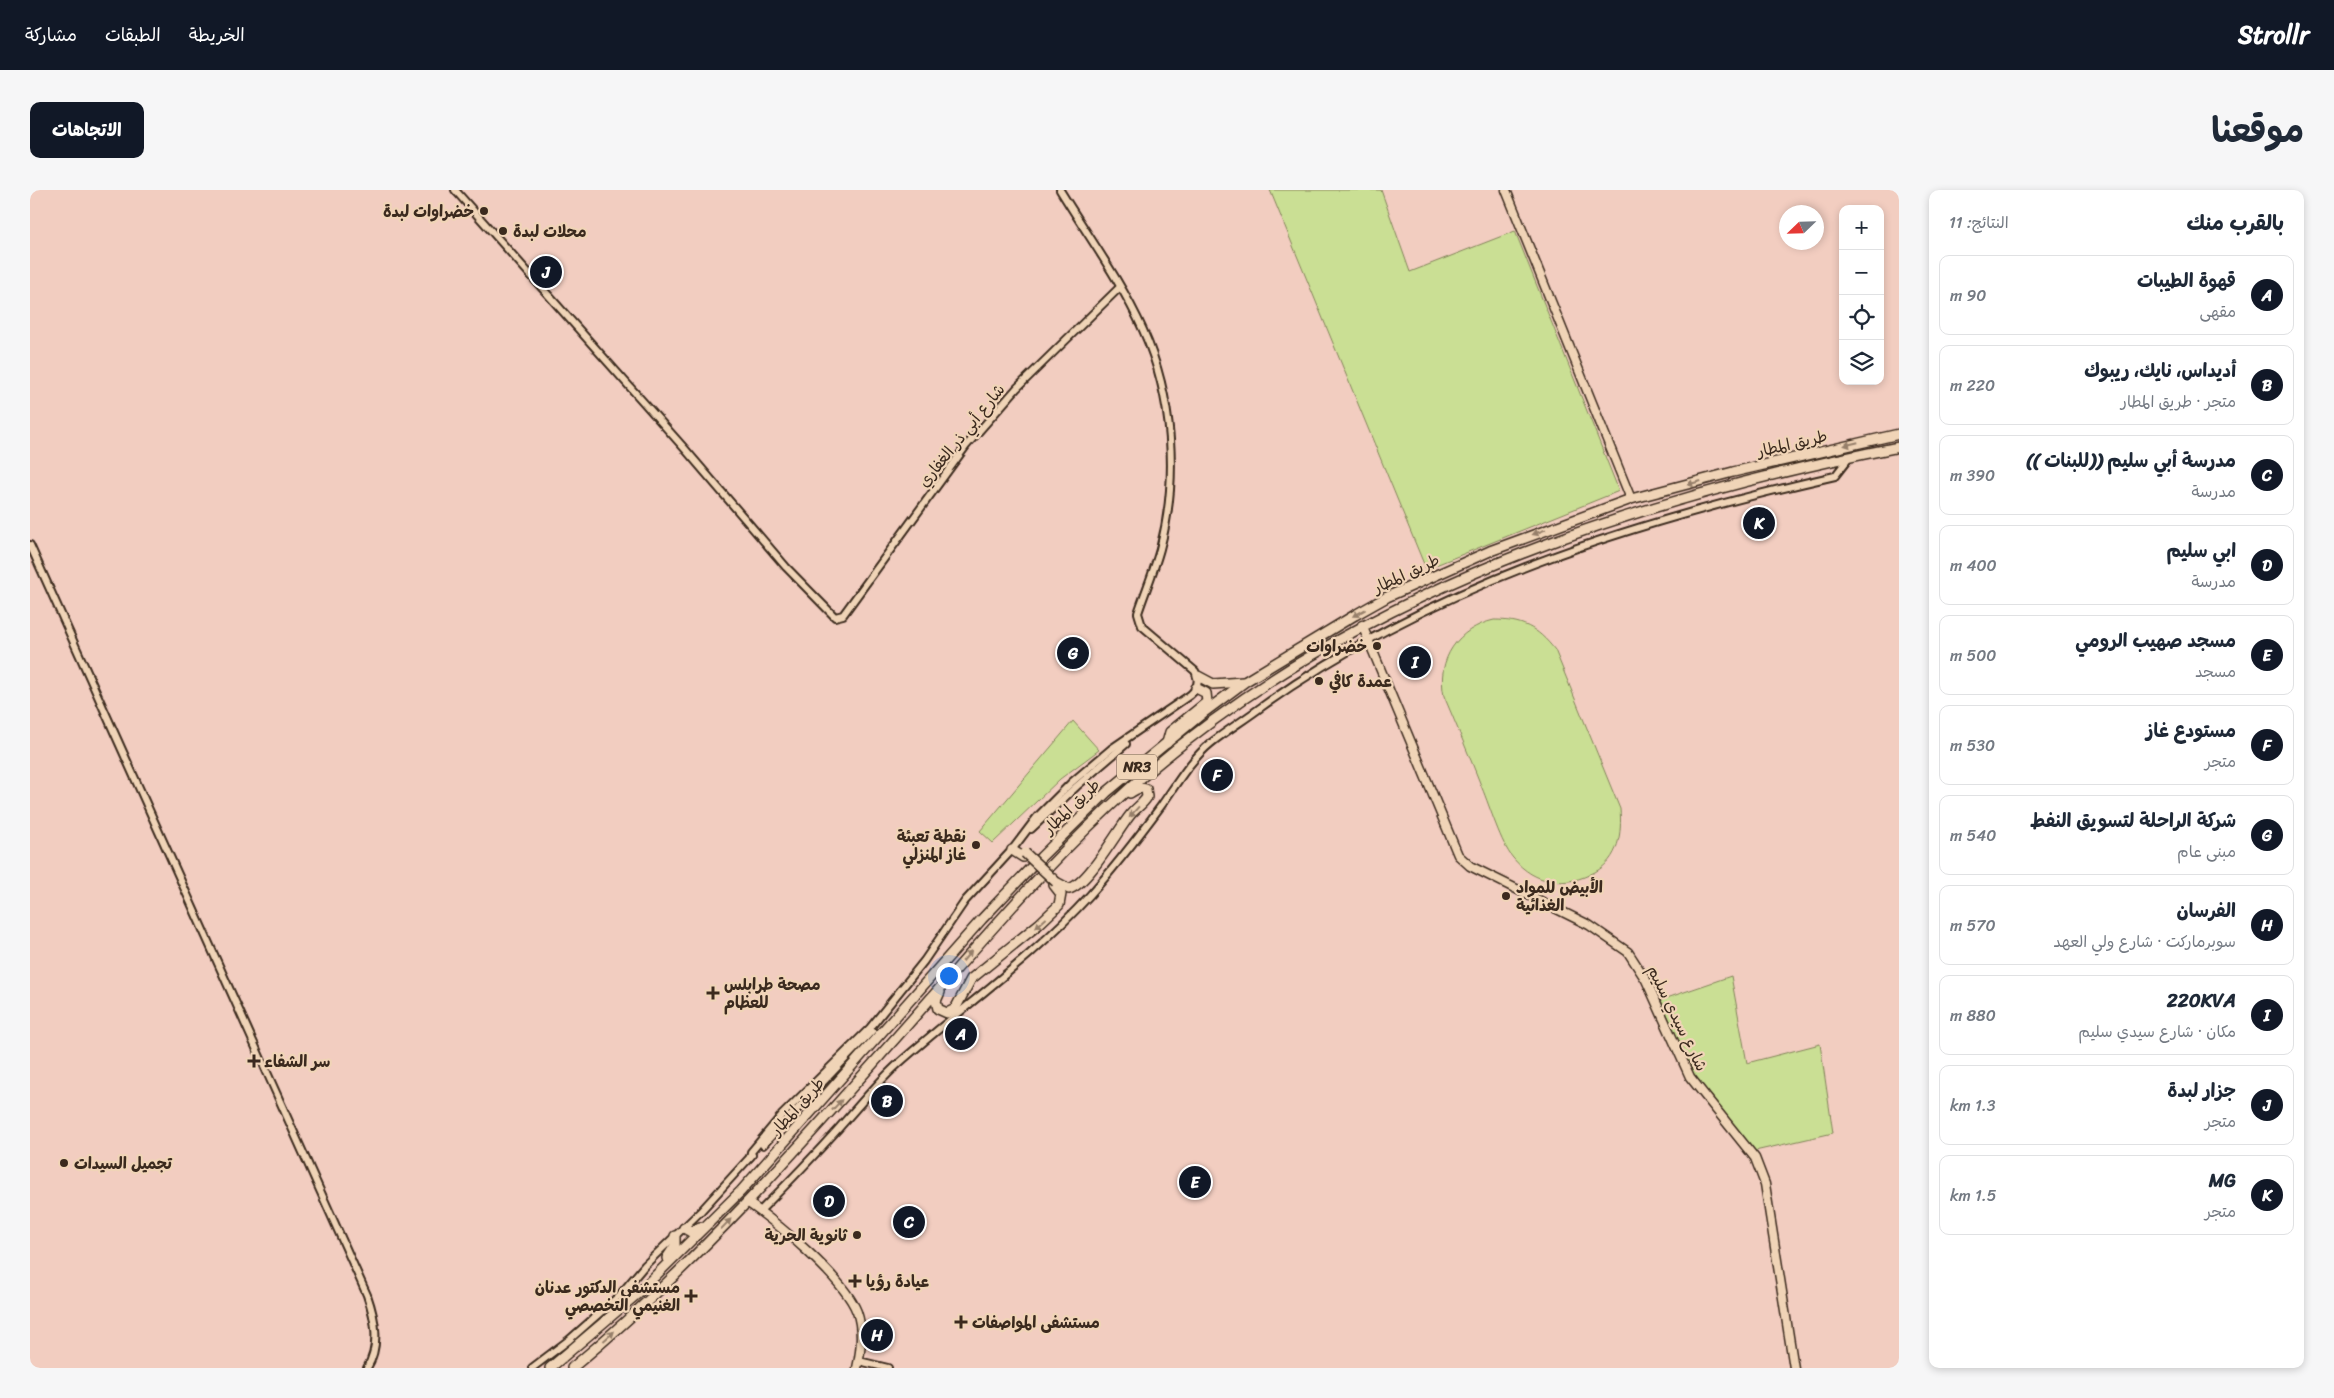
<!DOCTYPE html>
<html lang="ar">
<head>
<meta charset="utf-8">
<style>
  body { margin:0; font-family:Sriracha,"Playpen Sans Arabic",sans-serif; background:#f6f6f7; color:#1f2937; direction:rtl }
  .controls { position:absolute; right:15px; top:15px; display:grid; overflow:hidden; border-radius:10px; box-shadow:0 2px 8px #0003 }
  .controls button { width:45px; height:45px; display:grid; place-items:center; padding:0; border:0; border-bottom:1px solid #e0e1e3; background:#fff; color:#1f2937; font:25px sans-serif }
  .compass { position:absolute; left:1749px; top:15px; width:45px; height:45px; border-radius:50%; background:#fff; box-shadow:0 2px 8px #0003; rotate:247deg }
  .you { position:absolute; left:918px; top:785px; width:18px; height:18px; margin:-12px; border:4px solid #fff; border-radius:50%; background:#1a73e8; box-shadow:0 0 0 8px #1a73e833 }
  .badge { display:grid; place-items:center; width:32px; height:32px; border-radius:50%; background:#111827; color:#fff; font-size:16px; font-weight:700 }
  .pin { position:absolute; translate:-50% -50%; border:2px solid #fff; box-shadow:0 1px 5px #0006 }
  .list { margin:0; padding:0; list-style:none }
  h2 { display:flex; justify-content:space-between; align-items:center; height:65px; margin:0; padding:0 20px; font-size:21px }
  h2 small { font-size:16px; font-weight:400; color:#747a83 }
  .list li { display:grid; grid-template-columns:32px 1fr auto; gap:15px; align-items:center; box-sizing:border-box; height:80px; margin:0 10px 10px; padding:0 10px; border:1px solid #e0e1e3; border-radius:10px }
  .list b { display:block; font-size:19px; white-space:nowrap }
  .list p { margin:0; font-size:16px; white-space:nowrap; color:#747a83 }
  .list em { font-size:16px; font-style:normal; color:#747a83 }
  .icon { flex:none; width:28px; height:28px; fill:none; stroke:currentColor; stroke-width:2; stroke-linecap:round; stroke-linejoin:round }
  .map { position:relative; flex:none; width:1869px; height:1178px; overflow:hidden; direction:ltr; border-radius:10px }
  header { display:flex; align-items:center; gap:30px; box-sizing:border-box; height:70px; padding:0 25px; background:#111827; color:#fff }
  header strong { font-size:24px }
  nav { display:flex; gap:28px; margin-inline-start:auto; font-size:18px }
  .intro { display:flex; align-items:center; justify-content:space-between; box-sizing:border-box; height:120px; padding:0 30px }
  h1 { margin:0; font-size:35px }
  .button { padding:12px 22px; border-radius:10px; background:#111827; color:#fff; font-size:18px; font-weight:700 }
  main { display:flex; gap:30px; padding:0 30px }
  aside { flex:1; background:#fff; border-radius:10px; box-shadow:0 2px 8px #0003 }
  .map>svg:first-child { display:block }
  .green { fill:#cadf94; stroke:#828459 }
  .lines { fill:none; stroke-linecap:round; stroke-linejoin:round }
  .minor-casing { stroke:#3b2a1e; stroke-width:10 }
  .major-casing { stroke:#3b2a1e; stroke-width:11 }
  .highway-casing { stroke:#3b2a1e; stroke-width:12 }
  .minor { stroke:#f0d4b7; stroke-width:6 }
  .major { stroke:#f0d4b7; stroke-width:8 }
  .highway { stroke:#f0d4b7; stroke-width:9 }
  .highway-bridge-casing { stroke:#3b2a1e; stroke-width:12; stroke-linecap:butt }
  .highway-bridge { stroke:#f0d4b7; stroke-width:9 }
  .oneway { fill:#967f6a }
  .poi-dot { fill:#3b2a1e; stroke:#f0d4b7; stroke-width:2 }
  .labels { text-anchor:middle; stroke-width:4.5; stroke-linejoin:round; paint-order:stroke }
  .shield { fill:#f0d4b7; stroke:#715d4c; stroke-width:1 }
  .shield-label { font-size:15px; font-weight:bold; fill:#3b2a1e }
  .poi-label { font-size:16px; font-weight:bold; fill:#3b2a1e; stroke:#f0d4b7; text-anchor:start }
  .street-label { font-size:16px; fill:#3b2a1e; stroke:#f0d4b7 }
</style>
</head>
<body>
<header>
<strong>Strollr</strong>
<nav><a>الخريطة</a><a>الطبقات</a><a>مشاركة</a></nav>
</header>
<div class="intro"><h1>موقعنا</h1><a class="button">الاتجاهات</a></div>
<main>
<aside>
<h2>بالقرب منك<small>النتائج: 11</small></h2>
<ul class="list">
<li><span class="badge">A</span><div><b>قهوة الطيبات</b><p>مقهى</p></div><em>90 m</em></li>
<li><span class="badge">B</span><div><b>أديداس، نايك، ريبوك</b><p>متجر · طريق المطار</p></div><em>220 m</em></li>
<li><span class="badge">C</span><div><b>مدرسة أبي سليم ((للبنات ))</b><p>مدرسة</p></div><em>390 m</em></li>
<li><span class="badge">D</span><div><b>ابي سليم</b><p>مدرسة</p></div><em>400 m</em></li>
<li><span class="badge">E</span><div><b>مسجد صهيب الرومي</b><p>مسجد</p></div><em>500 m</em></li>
<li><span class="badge">F</span><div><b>مستودع غاز</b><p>متجر</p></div><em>530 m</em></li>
<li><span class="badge">G</span><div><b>شركة الراحلة لتسويق النفط</b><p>مبنى عام</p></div><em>540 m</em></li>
<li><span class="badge">H</span><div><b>الفرسان</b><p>سوبرماركت · شارع ولي العهد</p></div><em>570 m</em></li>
<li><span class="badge">I</span><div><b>220KVA</b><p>مكان · شارع سيدي سليم</p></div><em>880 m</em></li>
<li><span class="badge">J</span><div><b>جزار لبدة</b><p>متجر</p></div><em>1.3 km</em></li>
<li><span class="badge">K</span><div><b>MG</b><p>متجر</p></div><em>1.5 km</em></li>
</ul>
</aside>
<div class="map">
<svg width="1869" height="1178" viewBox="0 0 1869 1178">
  <rect width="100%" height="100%" fill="#f2cdc0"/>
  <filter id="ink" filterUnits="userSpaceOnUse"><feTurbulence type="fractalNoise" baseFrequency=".02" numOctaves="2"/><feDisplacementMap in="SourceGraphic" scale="10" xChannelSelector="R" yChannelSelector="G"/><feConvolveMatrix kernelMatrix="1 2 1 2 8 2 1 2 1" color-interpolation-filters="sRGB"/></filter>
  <g filter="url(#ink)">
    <g class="green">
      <path d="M1240,0H1351L1380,82L1485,41L1589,301L1396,379Z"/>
      <path d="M1464,430C1492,430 1507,437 1525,460L1590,619C1592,643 1589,669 1565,682C1536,698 1505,695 1483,668C1471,654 1460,617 1452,598C1440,567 1427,537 1414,506C1406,469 1428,438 1464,430Z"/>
      <path d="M1043,531L1069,560L1030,589L963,653L950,641Z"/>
      <path d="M1701,786L1717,873L1790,854L1803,943L1725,961L1660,879L1631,810Z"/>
    </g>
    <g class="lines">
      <g class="minor-casing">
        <g id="minor">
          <path d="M425,0L655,259L756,377L805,427L813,425L936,256L987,198L1089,98"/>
          <path d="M0,355L337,1105C345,1128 351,1155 337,1178"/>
          <path d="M1001,639L1047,596L1096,554"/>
          <path d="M733,955L842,841"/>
          <path d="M720,967L721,962L752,925L840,838L894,771L935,711L982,660L1007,627L1042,592L1081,559L1160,505C1168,498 1170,490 1165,481L1112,436L1108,423C1115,402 1124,381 1130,359C1149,288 1143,207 1113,140C1091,91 1058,46 1030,0"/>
          <path d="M730,1021C757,994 783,967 809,938C828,917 847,893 868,874C932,817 1002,769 1060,705C1085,677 1108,647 1131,616C1146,595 1160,570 1181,553C1196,541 1214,530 1230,518C1402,395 1601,332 1805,286L1819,268"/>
          <path d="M829,1171L858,1178"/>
          <path d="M502,1178L539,1150L589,1106L615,1075L670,1022L722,965"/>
        </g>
      </g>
      <g class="major-casing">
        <g id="major">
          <path d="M1476,0L1601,309"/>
          <path d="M1332,435L1428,665L1440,676L1559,735L1598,762L1616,790L1660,887L1725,968L1735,994L1764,1178"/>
          <path d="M717,1012C747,1033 814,1088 827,1122C833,1139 831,1161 827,1178"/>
        </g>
      </g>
      <g class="highway-casing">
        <g id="highway">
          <path d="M1168,486L1183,494L1213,492"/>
          <path d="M1137,553L1140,542L1177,512L1176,503L1166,498"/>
          <path d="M982,660L993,667"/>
          <path d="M1026,692L1039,699C1059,693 1087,641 1101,624C1106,618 1113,614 1117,607L1116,599C1109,597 1106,599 1100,603"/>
          <path d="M910,802L906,811L908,819L917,823L925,819L941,789L1009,734L1029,715L1031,704L1024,695"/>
          <path d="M654,1038L661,1042L670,1037"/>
          <path d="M637,1068L645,1056V1046"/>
          <path d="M520,1178L607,1104L711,1001L952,729L1011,667L1077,602L1173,523L1216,491L1325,425L1357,407L1460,361L1601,309L1703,282L1869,244"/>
          <path d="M542,1178C666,1075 773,953 879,833C944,760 1006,686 1077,619C1293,414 1582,313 1869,257"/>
        </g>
      </g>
      <use href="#minor" class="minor"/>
      <use href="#major" class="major"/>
      <use href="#highway" class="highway"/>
      <g class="highway-bridge-casing">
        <path id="highway-bridge" d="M995,663L1026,692"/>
      </g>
      <use href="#highway-bridge" class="highway-bridge"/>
    </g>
    <defs><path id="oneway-solid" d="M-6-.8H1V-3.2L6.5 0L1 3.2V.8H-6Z" transform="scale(1.25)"/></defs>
    <g class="oneway">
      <use href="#oneway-solid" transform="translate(1821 254) rotate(167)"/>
      <use href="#oneway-solid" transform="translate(1664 293) rotate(165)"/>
      <use href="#oneway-solid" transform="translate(1509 342) rotate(159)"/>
      <use href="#oneway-solid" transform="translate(1329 423) rotate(152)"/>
      <use href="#oneway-solid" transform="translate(1104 622) rotate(131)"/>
      <use href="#oneway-solid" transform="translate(1011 733) rotate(138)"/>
      <use href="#oneway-solid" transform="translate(937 766) rotate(-50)"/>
      <use href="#oneway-solid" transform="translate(807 915) rotate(-47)"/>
      <use href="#oneway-solid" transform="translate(696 1034) rotate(-46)"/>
      <use href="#oneway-solid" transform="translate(579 1146) rotate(-42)"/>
    </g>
  </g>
  <g class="poi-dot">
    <circle cx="454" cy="21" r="5"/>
    <circle cx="473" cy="41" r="5"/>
    <circle cx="1347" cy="456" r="5"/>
    <circle cx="1289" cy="491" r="5"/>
    <circle cx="946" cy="655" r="5"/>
    <circle cx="1476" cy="706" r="5"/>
    <path d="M680.5 795.5h5v5h5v5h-5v5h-5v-5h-5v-5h5z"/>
    <path d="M221.5 863.5h5v5h5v5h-5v5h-5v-5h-5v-5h5z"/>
    <circle cx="34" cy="973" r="5"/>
    <circle cx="827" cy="1045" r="5"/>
    <path d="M822.5 1083.5h5v5h5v5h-5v5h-5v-5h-5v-5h5z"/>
    <path d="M658.5 1098.5h5v5h5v5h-5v5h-5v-5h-5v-5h5z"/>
    <path d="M928.5 1124.5h5v5h5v5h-5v5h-5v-5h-5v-5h5z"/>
  </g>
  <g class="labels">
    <rect class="shield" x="1087" y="564.5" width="40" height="25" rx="4"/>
    <g class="shield-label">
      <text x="1107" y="582">NR3</text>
    </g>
    <g class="poi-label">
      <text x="444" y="27" text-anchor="end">خضراوات لبدة</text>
      <text x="483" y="47">محلات لبدة</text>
      <text x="1337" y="462" text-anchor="end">خضراوات</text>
      <text x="1299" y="497">عمدة كافي</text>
      <text x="936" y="652" text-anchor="end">نقطة تعبئة<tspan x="936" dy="18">غاز المنزلي</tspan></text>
      <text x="1486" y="703">الأبيض للمواد<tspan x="1486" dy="18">الغذائية</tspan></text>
      <text x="694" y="800">مصحة طرابلس<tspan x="694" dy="18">للعظام</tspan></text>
      <text x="234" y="877">سر الشفاء</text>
      <text x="44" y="979">تجميل السيدات</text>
      <text x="817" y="1051" text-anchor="end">ثانوية الحرية</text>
      <text x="836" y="1097">عيادة رؤيا</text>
      <text x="650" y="1103" text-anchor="end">مستشفي الدكتور عدنان<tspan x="650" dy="18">الغنيمي التخصصي</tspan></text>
      <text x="942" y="1138">مستشفى المواصفات</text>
    </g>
    <g class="street-label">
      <text transform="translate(931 245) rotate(-51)" y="6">شارع أبي ذر الغفاري</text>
      <text transform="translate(1762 253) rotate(-13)" y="6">طريق المطار</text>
      <text transform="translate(1376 383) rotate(-25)" y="6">طريق المطار</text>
      <text transform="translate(1041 616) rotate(-44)" y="6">طريق المطار</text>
      <text transform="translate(1648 828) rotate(64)" y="6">شارع سيدي سليم</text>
      <text transform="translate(767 916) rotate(-48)" y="6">طريق المطار</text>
    </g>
  </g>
</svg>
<div class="controls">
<button>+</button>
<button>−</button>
<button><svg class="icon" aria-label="locate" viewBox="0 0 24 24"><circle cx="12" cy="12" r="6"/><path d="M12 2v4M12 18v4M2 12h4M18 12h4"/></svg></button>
<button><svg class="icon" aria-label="layers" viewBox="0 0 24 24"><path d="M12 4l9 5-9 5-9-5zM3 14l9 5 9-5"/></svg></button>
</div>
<svg class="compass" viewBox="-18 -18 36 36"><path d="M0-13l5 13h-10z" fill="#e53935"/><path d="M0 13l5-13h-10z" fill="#747a83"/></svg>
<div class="you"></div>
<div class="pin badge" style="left:931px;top:844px">A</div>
<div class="pin badge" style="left:857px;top:911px">B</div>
<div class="pin badge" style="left:879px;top:1032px">C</div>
<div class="pin badge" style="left:799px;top:1011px">D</div>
<div class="pin badge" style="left:1165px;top:992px">E</div>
<div class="pin badge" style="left:1187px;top:585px">F</div>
<div class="pin badge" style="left:1043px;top:463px">G</div>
<div class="pin badge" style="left:847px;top:1145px">H</div>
<div class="pin badge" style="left:1385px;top:472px">I</div>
<div class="pin badge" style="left:516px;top:82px">J</div>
<div class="pin badge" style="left:1729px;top:333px">K</div>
</div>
</main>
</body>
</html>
